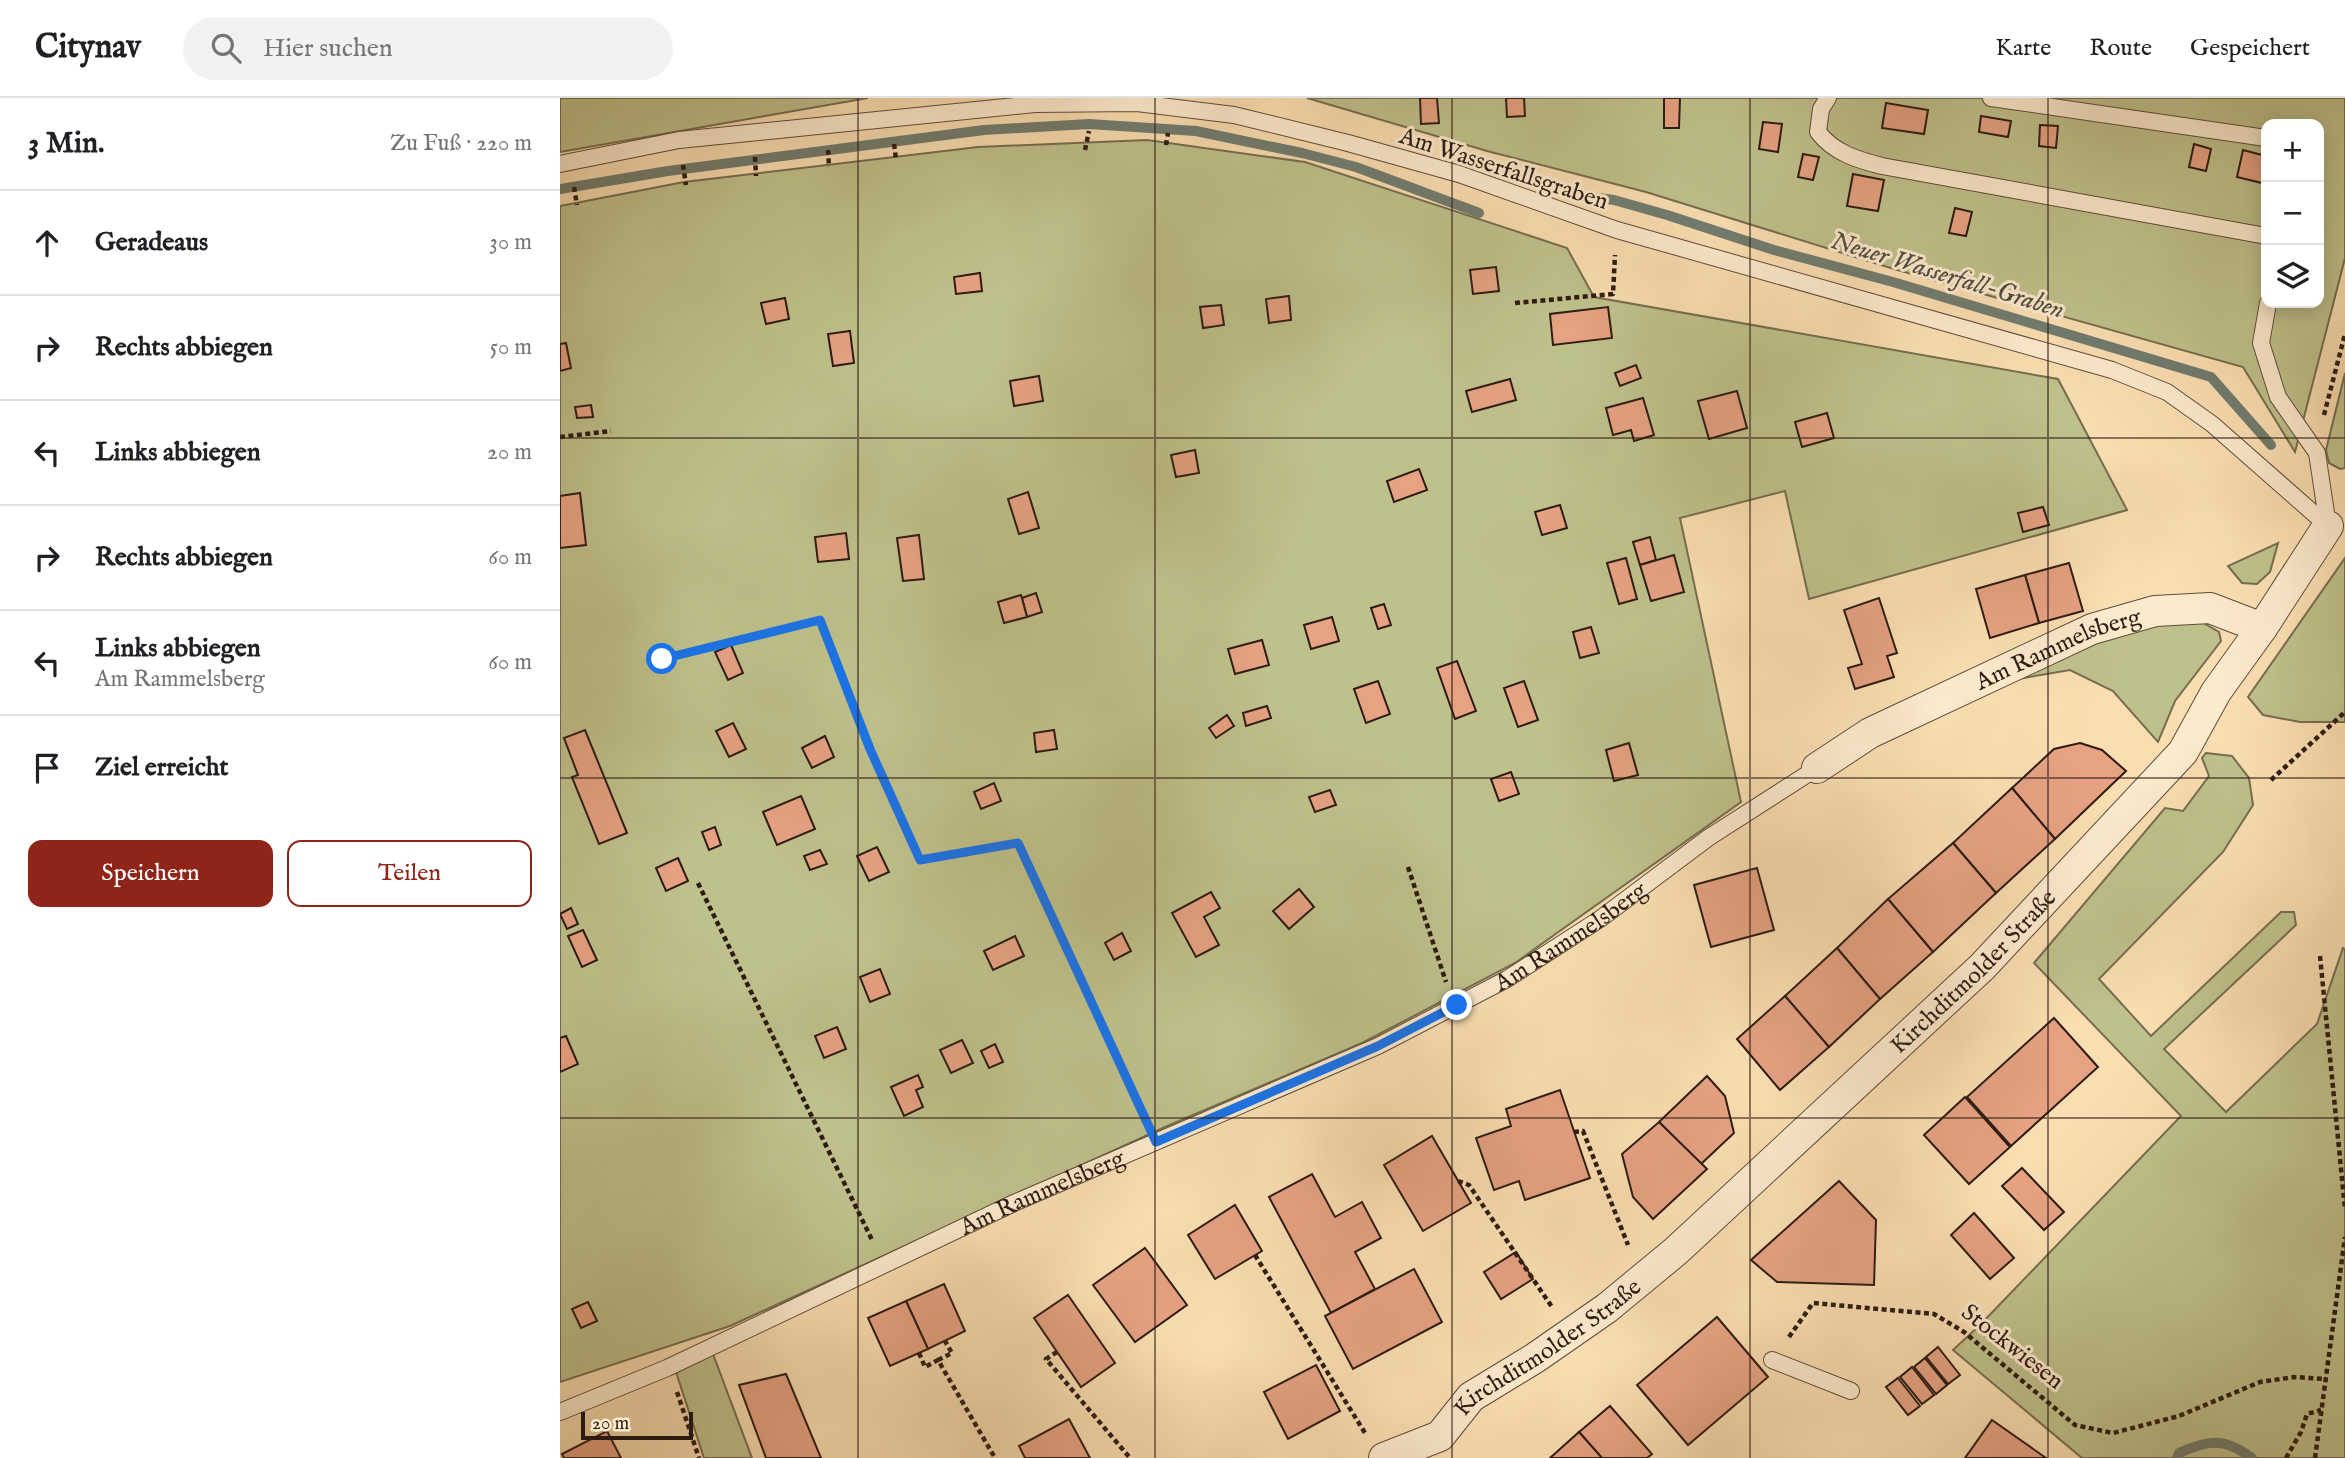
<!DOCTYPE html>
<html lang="de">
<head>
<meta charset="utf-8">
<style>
  body { margin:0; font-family:"IM FELL English",serif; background:#f2f2f2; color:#202124 }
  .controls { position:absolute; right:21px; top:21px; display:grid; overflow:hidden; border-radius:14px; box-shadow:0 4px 18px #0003 }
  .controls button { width:63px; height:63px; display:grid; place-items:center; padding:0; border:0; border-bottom:2px solid #e0e0e0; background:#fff; color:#202124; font:35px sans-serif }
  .scale { position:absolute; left:21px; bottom:18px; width:112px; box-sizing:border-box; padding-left:7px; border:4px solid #2d1c12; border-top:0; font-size:19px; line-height:24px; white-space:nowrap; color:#2d1c12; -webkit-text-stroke:5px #fceacd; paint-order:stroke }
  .stop { position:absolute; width:21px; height:21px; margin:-16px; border:5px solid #1a73e8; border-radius:50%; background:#fff }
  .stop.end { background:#1a73e8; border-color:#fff; box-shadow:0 2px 7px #0008 }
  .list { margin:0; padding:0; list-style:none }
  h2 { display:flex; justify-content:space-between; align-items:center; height:91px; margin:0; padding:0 28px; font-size:30px }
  h2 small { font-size:23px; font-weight:400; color:#757577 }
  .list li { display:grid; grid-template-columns:46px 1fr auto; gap:21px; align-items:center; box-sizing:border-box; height:105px; padding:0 28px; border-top:2px solid #e0e0e0 }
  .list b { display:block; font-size:26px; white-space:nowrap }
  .list p { margin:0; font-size:23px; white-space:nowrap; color:#757577 }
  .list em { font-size:23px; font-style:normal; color:#757577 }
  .actions { display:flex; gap:14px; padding:21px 28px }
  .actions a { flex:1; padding:16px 0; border:2px solid #8f2418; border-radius:14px; text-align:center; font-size:24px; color:#8f2418 }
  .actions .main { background:#8f2418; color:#fff }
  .icon { flex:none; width:38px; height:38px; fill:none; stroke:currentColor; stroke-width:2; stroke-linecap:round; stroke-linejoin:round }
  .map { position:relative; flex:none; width:1785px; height:1360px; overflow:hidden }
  header { display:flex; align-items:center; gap:42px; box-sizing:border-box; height:98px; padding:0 35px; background:#fff; border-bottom:2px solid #e0e0e0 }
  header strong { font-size:33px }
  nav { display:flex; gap:38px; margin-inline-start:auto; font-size:24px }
  .search { width:490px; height:63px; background:#f2f2f2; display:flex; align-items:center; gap:18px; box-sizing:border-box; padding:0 24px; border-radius:38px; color:#757577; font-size:26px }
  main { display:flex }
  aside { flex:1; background:#fff }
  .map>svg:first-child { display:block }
  .green { fill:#bfc18c; stroke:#766e4f; stroke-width:2; fill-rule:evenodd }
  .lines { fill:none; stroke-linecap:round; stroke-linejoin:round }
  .stream { stroke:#717c6f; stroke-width:10 }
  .building { fill:#e6a283; stroke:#2d1c12; stroke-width:2 }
  .lane-casing { stroke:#604c3a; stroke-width:18 }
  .street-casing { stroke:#604c3a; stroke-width:32 }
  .path { stroke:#2d1c12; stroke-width:4.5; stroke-dasharray:5 3.5; stroke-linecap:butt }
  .lane { stroke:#fceacd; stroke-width:16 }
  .street { stroke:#fceacd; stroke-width:30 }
  .route { stroke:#1a73e8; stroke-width:9 }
  .grid { fill:none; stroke:#2d1c12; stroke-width:2; stroke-opacity:0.55 }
  .labels { text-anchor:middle; stroke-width:6; stroke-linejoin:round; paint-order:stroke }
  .street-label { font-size:24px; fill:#2d1c12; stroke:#fceacd }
  .water-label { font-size:26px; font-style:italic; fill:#4f4c40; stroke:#fceacd }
</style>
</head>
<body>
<header>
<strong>Citynav</strong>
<div class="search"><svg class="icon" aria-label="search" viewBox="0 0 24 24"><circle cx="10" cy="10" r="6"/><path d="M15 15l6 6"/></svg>Hier suchen</div>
<nav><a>Karte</a><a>Route</a><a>Gespeichert</a></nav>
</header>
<main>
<aside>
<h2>3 Min.<small>Zu Fuß · 220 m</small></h2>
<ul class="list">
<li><svg class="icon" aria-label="ahead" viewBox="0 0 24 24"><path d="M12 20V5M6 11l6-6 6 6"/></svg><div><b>Geradeaus</b></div><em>30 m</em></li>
<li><svg class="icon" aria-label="right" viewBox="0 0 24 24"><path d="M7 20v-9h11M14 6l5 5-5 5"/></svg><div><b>Rechts abbiegen</b></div><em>50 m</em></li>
<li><svg class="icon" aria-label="left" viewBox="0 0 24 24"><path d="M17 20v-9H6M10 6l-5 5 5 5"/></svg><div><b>Links abbiegen</b></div><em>20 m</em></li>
<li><svg class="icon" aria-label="right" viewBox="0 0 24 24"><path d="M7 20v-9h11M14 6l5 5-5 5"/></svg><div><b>Rechts abbiegen</b></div><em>60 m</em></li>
<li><svg class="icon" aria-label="left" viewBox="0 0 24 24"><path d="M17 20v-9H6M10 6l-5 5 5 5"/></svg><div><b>Links abbiegen</b><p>Am Rammelsberg</p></div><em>60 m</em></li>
<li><svg class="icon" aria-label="arrive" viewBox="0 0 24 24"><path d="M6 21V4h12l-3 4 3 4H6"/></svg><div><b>Ziel erreicht</b></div></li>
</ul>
<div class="actions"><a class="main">Speichern</a><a>Teilen</a></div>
</aside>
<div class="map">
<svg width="1785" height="1360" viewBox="0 0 1785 1360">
  <rect width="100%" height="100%" fill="#fadeb2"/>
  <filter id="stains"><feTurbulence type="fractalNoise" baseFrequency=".00286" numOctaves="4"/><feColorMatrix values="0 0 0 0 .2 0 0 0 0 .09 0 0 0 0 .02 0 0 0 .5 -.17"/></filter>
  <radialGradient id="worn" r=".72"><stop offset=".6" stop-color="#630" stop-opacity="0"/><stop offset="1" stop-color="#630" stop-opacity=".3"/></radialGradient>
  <g class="green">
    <path d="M0,0H308L0,54Z"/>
    <path d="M747,0H1785V160L1735,354L1683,269L1334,171L1086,94L927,53ZM1706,26H1759V205H1706Z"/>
    <path d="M587,42L745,64L1007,150L1034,199L1498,281L1567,412L1249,501L1225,393L1120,420L1181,704L955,865L802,945L605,1029L170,1228L0,1284V108L124,84L418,49Z"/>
    <path d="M1785,275V370L1780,371L1769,365L1766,352Z"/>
    <path d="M1718,445L1710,474L1697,486L1682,485L1668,468Z"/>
    <path d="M1785,460V624H1740L1703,617L1688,599Z"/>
    <path d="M1640,523L1659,534L1661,543L1615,603L1598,644L1553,593L1510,572L1452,582L1539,540L1583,527Z"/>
    <path d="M1646,655L1672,658L1689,680L1693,707L1663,754L1539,881L1591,938L1721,814H1734L1736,827L1604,951L1666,1014L1757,926L1783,850L1785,851V1360H1522L1393,1252L1420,1227L1621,1018L1474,865L1605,710L1623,713L1649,678L1642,660Z"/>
    <path d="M153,1256L192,1360H144L116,1274Z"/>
  </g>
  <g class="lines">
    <g class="stream">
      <path d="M0,91L108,73L424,32L529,26L636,33L742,55L796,69L919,115"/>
      <path d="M1022,98L1054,102L1107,117L1214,152L1333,184L1651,279L1711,347"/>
      <path d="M1617,1360L1619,1355C1649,1341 1665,1340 1692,1360"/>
    </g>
  </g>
  <g class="building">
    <path d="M860,0H877L879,25L861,26Z"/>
    <path d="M946,0H964L965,18L947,19Z"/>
    <path d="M1104,0H1120L1119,30H1104Z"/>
    <path d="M1326,5L1368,12L1364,36L1322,30Z"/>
    <path d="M1421,18L1451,23L1448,39L1419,34Z"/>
    <path d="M1203,24L1222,26L1218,54L1199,51Z"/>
    <path d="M1480,27L1498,28L1496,50L1479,48Z"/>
    <path d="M1634,46L1651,51L1646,73L1629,69Z"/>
    <path d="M1683,52L1706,58L1702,85L1677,79Z"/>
    <path d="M1243,56L1259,59L1253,82L1238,79Z"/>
    <path d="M1293,76L1324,82L1318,113L1287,108Z"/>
    <path d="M1395,110L1412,114L1406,138L1389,135Z"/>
    <path d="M936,169L939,193L913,196L910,172Z"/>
    <path d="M420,175L422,193L396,196L394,179Z"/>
    <path d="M729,198L731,222L709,225L706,201Z"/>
    <path d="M225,200L229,221L206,226L201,205Z"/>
    <path d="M661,207L664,227L643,230L640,209Z"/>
    <path d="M1048,209L1052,240L993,247L990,216Z"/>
    <path d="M290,233L294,265L273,268L268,236Z"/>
    <path d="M6,245L11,270L0,273V246Z"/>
    <path d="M1076,267L1081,280L1060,288L1055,275Z"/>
    <path d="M479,278L483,303L454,308L450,283Z"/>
    <path d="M950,281L956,302L912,314L906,293Z"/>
    <path d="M1177,293L1187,330L1149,341L1138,303Z"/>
    <path d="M1083,300L1094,337L1074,343L1071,332L1053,337L1046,310Z"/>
    <path d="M31,307L33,319L17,320L15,309Z"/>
    <path d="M1267,315L1274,340L1242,349L1235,324Z"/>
    <path d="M635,352L639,375L616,379L611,357Z"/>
    <path d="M859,371L867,392L834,404L827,383Z"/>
    <path d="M468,394L479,430L459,436L448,401Z"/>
    <path d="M20,395L26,447L0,450V398Z"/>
    <path d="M1000,407L1007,430L982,437L975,414Z"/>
    <path d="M1483,409L1489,427L1463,434L1458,415Z"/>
    <path d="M286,435L289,461L258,464L255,439Z"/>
    <path d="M359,437L364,481L343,483L337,440Z"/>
    <path d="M1090,439L1096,462L1080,467L1073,444Z"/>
    <path d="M1114,457L1124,494L1091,503L1080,467Z"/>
    <path d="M1066,460L1077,501L1059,506L1047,465Z"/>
    <path d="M1509,465L1523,513L1479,525L1465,477Z"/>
    <path d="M1465,477L1479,525L1430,540L1416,491Z"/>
    <path d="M476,495L482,514L467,519L462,500Z"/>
    <path d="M461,497L467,519L444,525L438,504Z"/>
    <path d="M1319,500L1337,555L1327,558L1334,579L1295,591L1288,570L1302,566L1284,512Z"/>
    <path d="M824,506L831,527L818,531L811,510Z"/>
    <path d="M772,519L779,543L751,551L744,527Z"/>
    <path d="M1031,529L1039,555L1020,560L1013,534Z"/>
    <path d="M702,542L709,567L675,576L668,551Z"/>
    <path d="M171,547L183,575L168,582L155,554Z"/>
    <path d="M897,563L916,613L895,621L877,570Z"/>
    <path d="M818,583L830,616L806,625L794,591Z"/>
    <path d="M964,583L978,622L958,629L944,590Z"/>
    <path d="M707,608L711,620L686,628L683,615Z"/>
    <path d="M667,617L674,628L656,640L649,630Z"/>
    <path d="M173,625L186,651L169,659L156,633Z"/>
    <path d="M25,632L67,735L39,746L12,679L18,677L4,640Z"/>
    <path d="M494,632L497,651L476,654L474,635Z"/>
    <path d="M265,638L274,659L252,670L242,650Z"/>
    <path d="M1069,645L1078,677L1054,683L1046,652Z"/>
    <path d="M1520,645L1542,652L1566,673L1495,741L1452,690L1494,651Z"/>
    <path d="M951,674L959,696L939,703L931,681Z"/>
    <path d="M434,685L441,703L421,711L414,694Z"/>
    <path d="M1452,690L1495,741L1436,795L1393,745Z"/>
    <path d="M770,692L776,707L755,714L749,699Z"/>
    <path d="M241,698L255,731L217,747L203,714Z"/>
    <path d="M155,729L161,747L149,752L142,734Z"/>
    <path d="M1393,745L1436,795L1373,854L1328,801Z"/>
    <path d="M317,749L329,774L309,783L297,758Z"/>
    <path d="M260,752L267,766L250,772L244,758Z"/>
    <path d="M118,760L128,783L106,793L96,770Z"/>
    <path d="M1197,770L1214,832L1151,849L1134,787Z"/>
    <path d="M739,791L754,809L729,831L713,813Z"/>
    <path d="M651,794L660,810L644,819L659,847L636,859L612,815Z"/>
    <path d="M1328,801L1373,854L1320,901L1277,850Z"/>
    <path d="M11,810L18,826L7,831L0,816Z"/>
    <path d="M23,832L37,862L22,869L8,838Z"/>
    <path d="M562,835L571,853L554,862L545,845Z"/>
    <path d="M455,838L464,858L433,872L424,853Z"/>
    <path d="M1277,850L1320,901L1269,949L1225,898Z"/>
    <path d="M320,871L330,896L310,904L300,879Z"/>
    <path d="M1225,898L1269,949L1220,992L1177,941Z"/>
    <path d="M1494,920L1538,969L1451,1048L1407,999Z"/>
    <path d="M277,929L286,951L264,960L255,938Z"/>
    <path d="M6,938L18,966L0,974V940Z"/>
    <path d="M402,942L413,965L391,975L380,952Z"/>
    <path d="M435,946L443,964L429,970L421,953Z"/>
    <path d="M358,977L363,989L356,992L363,1009L344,1018L331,989Z"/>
    <path d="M1147,978L1165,998L1174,1035L1141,1066L1099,1024Z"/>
    <path d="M1000,992L1030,1080L965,1102L959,1083L934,1092L916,1040L951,1028L946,1011Z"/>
    <path d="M1405,999L1450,1049L1409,1086L1364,1037Z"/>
    <path d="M1099,1024L1147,1071L1093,1121L1073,1099L1062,1056Z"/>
    <path d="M872,1038L911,1105L863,1133L824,1067Z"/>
    <path d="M1462,1070L1504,1114L1484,1132L1442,1088Z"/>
    <path d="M752,1076L775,1119L802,1104L821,1140L795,1154L815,1191L771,1215L709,1099Z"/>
    <path d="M1279,1083L1316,1122L1314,1187L1217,1184L1191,1162Z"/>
    <path d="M675,1107L702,1153L655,1181L628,1137Z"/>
    <path d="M1414,1115L1454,1160L1430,1181L1391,1137Z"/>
    <path d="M585,1150L627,1207L575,1244L533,1187Z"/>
    <path d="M956,1154L973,1181L941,1201L924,1174Z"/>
    <path d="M854,1171L882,1224L793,1271L765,1218Z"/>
    <path d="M384,1186L405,1233L368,1251L346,1203Z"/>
    <path d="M508,1197L555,1265L521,1289L474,1220Z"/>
    <path d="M346,1203L368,1251L330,1268L308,1220Z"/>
    <path d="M28,1204L37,1223L21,1230L12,1211Z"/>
    <path d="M1157,1219L1208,1279L1128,1347L1077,1287Z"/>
    <path d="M1378,1249L1400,1277L1388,1286L1366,1259Z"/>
    <path d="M1365,1260L1387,1287L1376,1296L1354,1269Z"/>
    <path d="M756,1267L780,1313L728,1341L704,1294Z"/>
    <path d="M1352,1269L1374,1297L1362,1306L1340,1279Z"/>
    <path d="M226,1276L261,1360H206L179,1287Z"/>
    <path d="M1338,1280L1360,1308L1348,1317L1326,1289Z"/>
    <path d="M1050,1308L1092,1356L1087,1360H1042L1019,1334Z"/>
    <path d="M509,1321L530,1360H465L459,1348Z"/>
    <path d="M1432,1322L1486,1360H1405Z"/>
    <path d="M47,1333L61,1360H4L2,1356Z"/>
    <path d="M1019,1334L1042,1360H990Z"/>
  </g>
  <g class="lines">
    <g class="lane-casing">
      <g id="lane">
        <path d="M1268,0L1261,11L1258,34C1274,55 1298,62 1322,68L1706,138"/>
        <path d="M1431,0L1706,40"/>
        <path d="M0,66L119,42L475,6L577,5L674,17L788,45L899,76L1057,132L1552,272L1607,294L1652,326L1768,428"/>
        <path d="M1708,205L1701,245L1718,299L1757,355L1768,428"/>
        <path d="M1212,1262L1291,1293"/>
        <path id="s1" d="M0,1314L107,1270L454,1105L818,948L947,881L1040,821L1148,740L1257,670"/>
      </g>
    </g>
    <g class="street-casing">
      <g id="street">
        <path id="s2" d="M1257,670L1310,635L1532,531L1595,513L1650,510L1702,530"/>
        <path id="s3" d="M824,1360L880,1338L911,1299L975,1260L1047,1210L1116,1153L1422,869L1623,654L1656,594L1702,530L1768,428"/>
      </g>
    </g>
    <g class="path">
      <path d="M334,46L336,61"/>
      <path d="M606,47L608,35"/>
      <path d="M268,52L269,69"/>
      <path d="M525,52L529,33"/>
      <path d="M195,59L196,78"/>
      <path d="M123,67L126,87"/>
      <path d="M14,89L17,107"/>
      <path d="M955,205L1053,196L1055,157"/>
      <path d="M1764,317L1785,236"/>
      <path d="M0,339L51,333"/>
      <path d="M102,561L260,522L310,651L360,762L458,745L585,1021"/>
      <path d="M1711,682L1785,614"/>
      <path d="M848,769L886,884"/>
      <path d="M138,785L313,1144"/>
      <path d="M1760,858L1785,1111"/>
      <path d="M1014,1034L1023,1033L1068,1147"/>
      <path d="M898,1083L909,1087L992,1209"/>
      <path d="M695,1157L805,1335"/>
      <path d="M1229,1239L1253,1205L1374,1216L1404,1234L1515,1327L1553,1335L1619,1318L1700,1284L1734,1279L1766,1281"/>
      <path d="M497,1254L486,1261L570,1360"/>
      <path d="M359,1255L365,1269L378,1262L435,1360"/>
      <path d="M378,1262L392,1255L385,1243"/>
      <path d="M117,1294L139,1360"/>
      <path d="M1726,1360L1741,1334L1747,1316L1761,1312"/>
      <path d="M1755,1360L1785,1139"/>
    </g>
    <use href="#lane" class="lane"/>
    <use href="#street" class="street"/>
  </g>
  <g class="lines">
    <path class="route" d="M102,561L260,522L310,651L360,762L458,745L596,1044L818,948L897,907"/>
  </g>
  <path class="grid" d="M298,0V1360M595,0V1360M892,0V1360M1190,0V1360M1488,0V1360M0,340H1785M0,680H1785M0,1020H1785"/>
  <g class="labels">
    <g class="street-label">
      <text transform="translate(944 70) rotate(18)" y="8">Am Wasserfallsgraben</text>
      <text dy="8" stroke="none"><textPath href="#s2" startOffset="270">Am Rammelsberg</textPath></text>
      <text dy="8" stroke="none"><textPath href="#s1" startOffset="1118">Am Rammelsberg</textPath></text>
      <text dy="8" stroke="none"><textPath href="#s3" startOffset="770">Kirchditmolder Straße</textPath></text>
      <text dy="8" stroke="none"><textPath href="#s1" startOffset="530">Am Rammelsberg</textPath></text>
      <text transform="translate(1453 1248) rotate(38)" y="8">Stockwiesen</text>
      <text dy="8" stroke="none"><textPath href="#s3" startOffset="201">Kirchditmolder Straße</textPath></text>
    </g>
    <g class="water-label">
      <text transform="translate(1388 176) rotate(17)" y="9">Neuer Wasserfall-Graben</text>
    </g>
  </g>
  <rect width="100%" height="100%" filter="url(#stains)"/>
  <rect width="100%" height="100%" fill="url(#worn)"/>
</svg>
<div class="controls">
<button>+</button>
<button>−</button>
<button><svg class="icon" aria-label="layers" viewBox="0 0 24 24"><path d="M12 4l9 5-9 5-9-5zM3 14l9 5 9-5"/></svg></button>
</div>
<div class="scale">20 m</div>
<div class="stop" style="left:102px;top:561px"></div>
<div class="stop end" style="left:897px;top:907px"></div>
</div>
</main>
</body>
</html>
